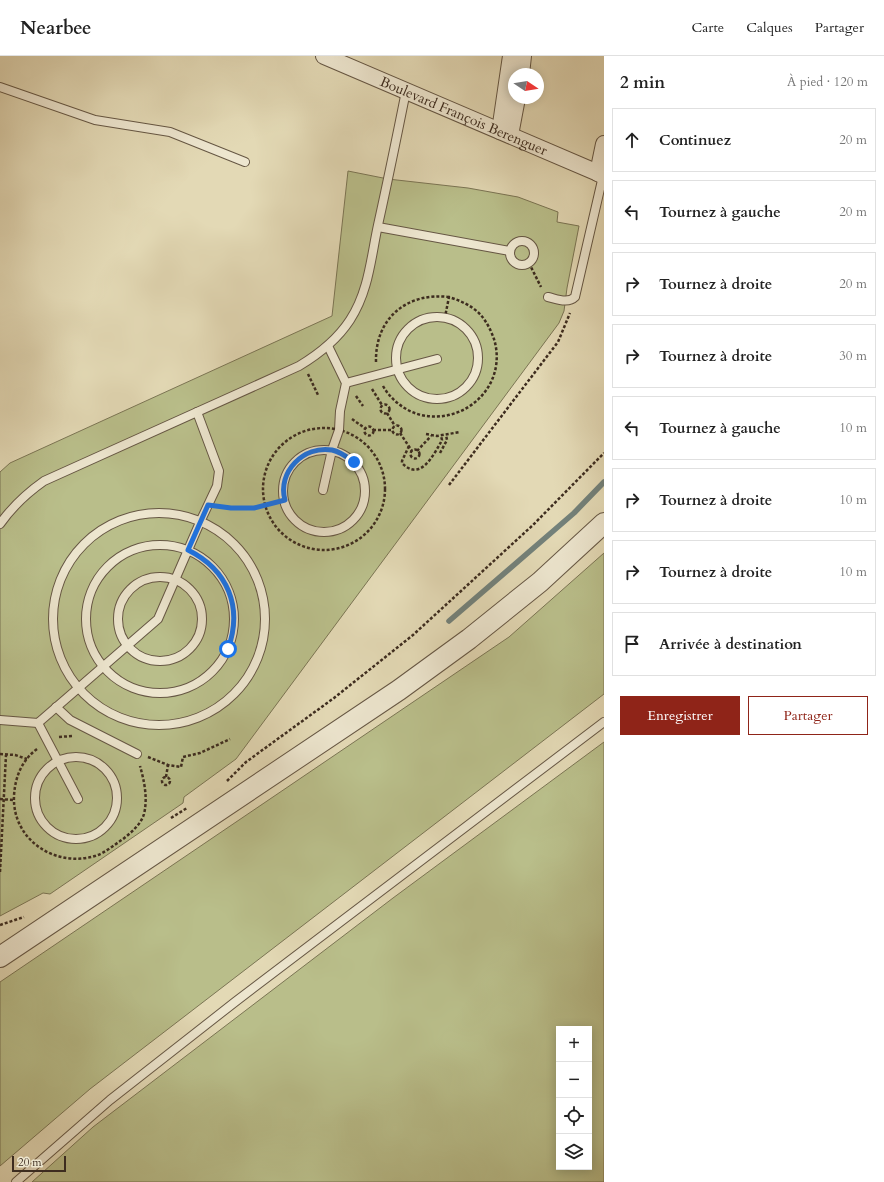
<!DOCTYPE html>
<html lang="fr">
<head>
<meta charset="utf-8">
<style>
  body { margin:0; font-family:Cardo,serif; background:#f2f2f2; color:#222 }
  .controls { position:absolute; right:12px; bottom:12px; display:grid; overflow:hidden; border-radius:0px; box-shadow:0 2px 10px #0003 }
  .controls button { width:36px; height:36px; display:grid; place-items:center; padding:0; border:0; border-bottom:1px solid #e0e0e0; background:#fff; color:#222; font:20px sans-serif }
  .compass { position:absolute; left:508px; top:12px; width:36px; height:36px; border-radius:50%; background:#fff; box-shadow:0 2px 10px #0003; rotate:102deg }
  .scale { position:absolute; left:12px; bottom:10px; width:54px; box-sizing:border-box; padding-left:4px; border:2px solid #3d2c1f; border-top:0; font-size:11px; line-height:14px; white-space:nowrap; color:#3d2c1f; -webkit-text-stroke:3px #ede6cf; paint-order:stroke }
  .stop { position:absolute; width:12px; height:12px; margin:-9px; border:3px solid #1a73e8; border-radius:50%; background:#fff }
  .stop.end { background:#1a73e8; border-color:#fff; box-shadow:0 1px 4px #0008 }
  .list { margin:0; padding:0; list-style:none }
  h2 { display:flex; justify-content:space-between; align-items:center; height:52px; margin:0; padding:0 16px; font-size:17px }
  h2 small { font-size:13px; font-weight:400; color:#767676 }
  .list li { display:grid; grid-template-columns:26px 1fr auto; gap:12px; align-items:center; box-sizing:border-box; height:64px; margin:0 8px 8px; padding:0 8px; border:1px solid #e0e0e0; border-radius:0px }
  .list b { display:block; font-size:15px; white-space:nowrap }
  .list em { font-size:13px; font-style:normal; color:#767676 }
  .actions { display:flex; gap:8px; padding:12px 16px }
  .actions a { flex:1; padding:9px 0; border:1px solid #8f2418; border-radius:0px; text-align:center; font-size:14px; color:#8f2418 }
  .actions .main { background:#8f2418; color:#fff }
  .icon { flex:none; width:22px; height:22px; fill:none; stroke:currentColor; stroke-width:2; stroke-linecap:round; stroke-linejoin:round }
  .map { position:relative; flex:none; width:604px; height:1126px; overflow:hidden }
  header { display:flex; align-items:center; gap:24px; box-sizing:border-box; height:56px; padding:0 20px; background:#fff; border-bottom:1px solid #e0e0e0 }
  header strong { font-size:19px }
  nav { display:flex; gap:22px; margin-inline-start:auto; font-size:14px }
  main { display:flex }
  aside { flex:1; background:#fff }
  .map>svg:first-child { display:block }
  .green { fill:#b9be8a; stroke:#7b7554; fill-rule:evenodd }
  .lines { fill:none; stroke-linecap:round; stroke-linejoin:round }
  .stream { stroke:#73817a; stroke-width:5.5 }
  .service-casing { stroke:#665744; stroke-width:10 }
  .minor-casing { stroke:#665744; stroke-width:18 }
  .tertiary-casing { stroke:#665744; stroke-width:22 }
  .path { stroke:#3d2c1f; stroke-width:2.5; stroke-dasharray:3 2; stroke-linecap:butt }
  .service { stroke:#ede6cf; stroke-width:8 }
  .minor { stroke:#ede6cf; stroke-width:16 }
  .tertiary { stroke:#ede6cf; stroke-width:20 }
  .route { stroke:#1a73e8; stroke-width:5 }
  .labels { text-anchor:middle; stroke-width:3; stroke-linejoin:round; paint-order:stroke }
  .street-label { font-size:14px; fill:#3d2c1f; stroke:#ede6cf }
</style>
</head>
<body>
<header>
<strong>Nearbee</strong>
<nav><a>Carte</a><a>Calques</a><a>Partager</a></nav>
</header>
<main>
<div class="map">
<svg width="604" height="1126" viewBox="0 0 604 1126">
  <rect width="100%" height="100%" fill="#e3d9b5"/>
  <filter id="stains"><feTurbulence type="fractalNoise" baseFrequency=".005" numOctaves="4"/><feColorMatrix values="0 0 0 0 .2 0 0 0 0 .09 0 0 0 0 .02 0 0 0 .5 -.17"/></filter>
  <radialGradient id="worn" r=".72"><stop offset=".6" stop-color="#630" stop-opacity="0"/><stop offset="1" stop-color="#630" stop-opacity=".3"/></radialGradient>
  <g class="green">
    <path d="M348,115L388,123L468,132L518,141L558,156L557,166L579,170L567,232L564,255L559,267L236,703L184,741L183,747L50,838L43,837L0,860V416L10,407L332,260Z"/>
    <path d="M604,497V638L90,1033L0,1110V926L509,581Z"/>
    <path d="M604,686V1126H32L93,1071L393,842ZM559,973H589V1111H559Z"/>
  </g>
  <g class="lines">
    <path class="stream" d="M449,565L574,457L604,426"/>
    <g class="service-casing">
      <g id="service">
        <path d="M0,31L95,64L170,76L245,106"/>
        <path d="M378,171L510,195"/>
        <circle cx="522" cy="197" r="12"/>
        <path d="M548,241C557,243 568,248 575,241L603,120"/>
        <circle cx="437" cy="302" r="41"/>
        <path d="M346,327L437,303"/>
        <circle cx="324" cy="435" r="41"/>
        <path d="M323,434L332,394L339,374L340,355L346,327L328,290"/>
        <circle cx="159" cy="563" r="106"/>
        <path d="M0,468C12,451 27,437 44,425L299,310C319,298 337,284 350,264C369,235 371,201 378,169C388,124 397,80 406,35"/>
        <circle cx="160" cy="563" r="74"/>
        <circle cx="160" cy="563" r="42"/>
        <path d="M56,651L70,664L137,698"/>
        <path d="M0,664L38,667L158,563L201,464L217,430L219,415L197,356"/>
        <path d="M38,667L78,743"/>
        <circle cx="76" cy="742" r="41"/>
        <path d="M16,1126L110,1044L235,946L604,666"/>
      </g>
    </g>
    <g class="minor-casing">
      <g id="minor">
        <path id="s1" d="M324,0L598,117L604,120"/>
        <path d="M521,18L523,0"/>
        <path d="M500,75L511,0"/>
        <path d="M510,79L517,42"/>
        <path d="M598,117L604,88"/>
      </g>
    </g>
    <g class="tertiary-casing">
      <path id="tertiary" d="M0,901L399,634L469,583L540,526L604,467"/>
    </g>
    <g class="path">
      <path d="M529,207L541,231"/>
      <path d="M376,306C375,262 407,236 449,241"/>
      <path d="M308,318L318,339"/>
      <path d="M383,330C391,344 405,355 421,359C466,369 508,329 494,283C490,272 484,260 474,253C466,247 458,244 449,241L445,261"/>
      <path d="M372,333L382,349"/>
      <path d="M356,340L363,350"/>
      <circle cx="385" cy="353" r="4.5"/>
      <path d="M387,357L395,370"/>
      <path d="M352,363L366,373"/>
      <circle cx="397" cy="374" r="4.5"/>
      <circle cx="369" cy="375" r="4.5"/>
      <circle cx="324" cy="433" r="61"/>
      <path d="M373,374H392"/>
      <path d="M400,377L412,395"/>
      <path d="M426,378L437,380L460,376"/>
      <path d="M409,390L402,405V407C420,426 433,400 441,386L442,384L441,380"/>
      <circle cx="415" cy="398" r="4.5"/>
      <path d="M417,395L431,380"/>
      <path d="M440,397L447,384L446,379"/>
      <path d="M449,429L558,286L570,257"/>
      <path d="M220,451L254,452L285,444"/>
      <path d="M59,681L72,680"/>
      <path d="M37,693C22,704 15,721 14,740C12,783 54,812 95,800C105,797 114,789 123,783C132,776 141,768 144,758C148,742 144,724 140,710"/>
      <path d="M0,698L15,699L27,703"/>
      <path d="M148,701L168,709L181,711L183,701L200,697L230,683"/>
      <path d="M166,721L168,709"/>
      <circle cx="166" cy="725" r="4"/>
      <path d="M227,725L246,706L334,642L413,579L533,469L604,397"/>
      <path d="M0,743L13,744"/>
      <path d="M171,762L187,752"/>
      <path d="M0,816L6,699"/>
      <path d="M0,869L24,861"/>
    </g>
    <use href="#service" class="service"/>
    <use href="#minor" class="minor"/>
    <use href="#tertiary" class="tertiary"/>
  </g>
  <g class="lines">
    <path class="route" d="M228,593C243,551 228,514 188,494L208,449L231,452H254L285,444C277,416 304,389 332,394C341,396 347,401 354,406"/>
  </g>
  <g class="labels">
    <g class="street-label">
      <text dy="5" stroke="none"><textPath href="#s1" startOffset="152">Boulevard François Berenguer</textPath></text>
    </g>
  </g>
  <rect width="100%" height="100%" filter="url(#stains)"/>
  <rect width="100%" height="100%" fill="url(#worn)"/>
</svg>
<div class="controls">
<button>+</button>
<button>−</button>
<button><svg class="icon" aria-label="locate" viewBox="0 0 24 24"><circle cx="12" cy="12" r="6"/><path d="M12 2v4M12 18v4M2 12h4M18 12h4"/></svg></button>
<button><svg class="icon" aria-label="layers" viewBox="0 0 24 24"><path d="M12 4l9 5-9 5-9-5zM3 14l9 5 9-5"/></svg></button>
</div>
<svg class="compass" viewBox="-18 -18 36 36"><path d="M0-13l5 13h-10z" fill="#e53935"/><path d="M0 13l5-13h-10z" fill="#767676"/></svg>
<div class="scale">20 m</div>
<div class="stop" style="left:228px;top:593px"></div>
<div class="stop end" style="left:354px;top:406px"></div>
</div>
<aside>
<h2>2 min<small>À pied · 120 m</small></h2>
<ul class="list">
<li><svg class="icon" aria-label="ahead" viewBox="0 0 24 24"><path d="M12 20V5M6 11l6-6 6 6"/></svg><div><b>Continuez</b></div><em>20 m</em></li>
<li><svg class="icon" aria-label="left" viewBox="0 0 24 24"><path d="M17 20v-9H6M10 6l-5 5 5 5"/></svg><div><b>Tournez à gauche</b></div><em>20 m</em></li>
<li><svg class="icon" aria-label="right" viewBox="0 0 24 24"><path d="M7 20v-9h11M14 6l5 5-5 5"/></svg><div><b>Tournez à droite</b></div><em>20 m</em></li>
<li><svg class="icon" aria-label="right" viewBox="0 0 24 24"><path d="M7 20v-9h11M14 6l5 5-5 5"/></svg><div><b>Tournez à droite</b></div><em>30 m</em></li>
<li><svg class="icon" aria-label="left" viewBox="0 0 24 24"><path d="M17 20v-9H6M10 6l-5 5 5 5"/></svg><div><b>Tournez à gauche</b></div><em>10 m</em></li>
<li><svg class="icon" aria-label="right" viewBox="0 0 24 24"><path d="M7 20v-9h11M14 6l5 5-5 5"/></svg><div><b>Tournez à droite</b></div><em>10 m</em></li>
<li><svg class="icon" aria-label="right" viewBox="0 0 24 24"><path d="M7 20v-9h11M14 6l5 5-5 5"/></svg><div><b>Tournez à droite</b></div><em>10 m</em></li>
<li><svg class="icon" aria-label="arrive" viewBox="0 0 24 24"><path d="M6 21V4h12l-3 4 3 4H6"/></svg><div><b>Arrivée à destination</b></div></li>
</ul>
<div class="actions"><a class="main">Enregistrer</a><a>Partager</a></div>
</aside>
</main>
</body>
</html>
